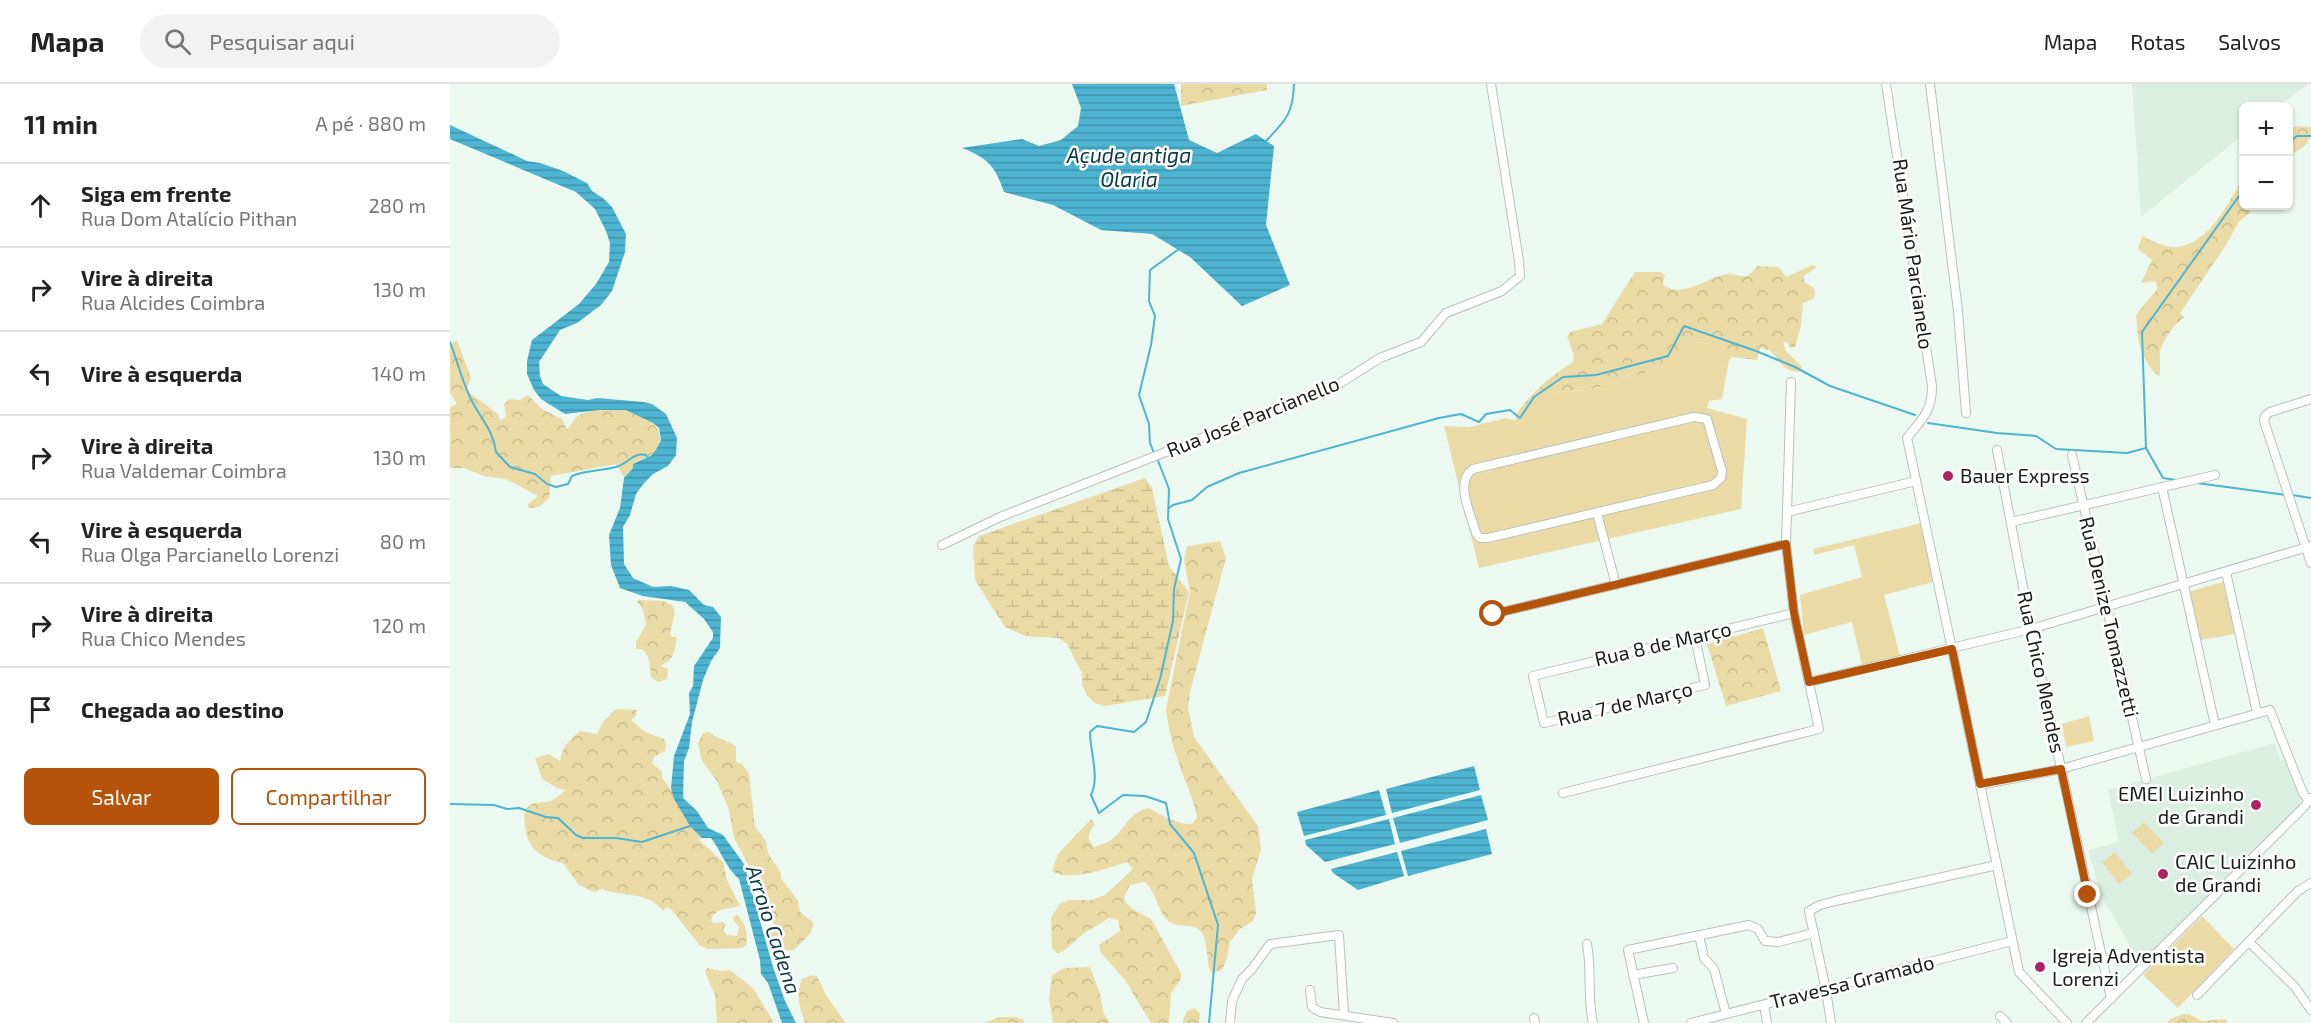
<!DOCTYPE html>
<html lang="pt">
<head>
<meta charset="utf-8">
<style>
  body { margin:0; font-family:"Exo 2",sans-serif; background:#f2f2f2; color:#222 }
  .controls { position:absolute; right:18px; top:18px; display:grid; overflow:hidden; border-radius:9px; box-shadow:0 2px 4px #0004 }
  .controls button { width:54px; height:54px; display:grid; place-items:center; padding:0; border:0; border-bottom:2px solid #e0e0e0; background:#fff; color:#222; font:30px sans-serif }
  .stop { position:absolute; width:18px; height:18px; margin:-14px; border:4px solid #b45309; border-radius:50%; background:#fff }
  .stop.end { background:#b45309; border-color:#fff; box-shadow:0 2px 6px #0008 }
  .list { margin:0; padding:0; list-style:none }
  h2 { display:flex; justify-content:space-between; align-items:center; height:78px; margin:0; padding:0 24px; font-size:26px }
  h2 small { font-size:20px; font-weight:400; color:#767676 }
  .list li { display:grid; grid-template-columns:39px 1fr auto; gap:18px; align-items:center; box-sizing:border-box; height:84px; padding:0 24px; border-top:2px solid #e0e0e0 }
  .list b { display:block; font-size:22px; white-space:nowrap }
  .list p { margin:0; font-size:20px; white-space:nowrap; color:#767676 }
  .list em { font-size:20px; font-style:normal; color:#767676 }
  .actions { display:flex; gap:12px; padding:18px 24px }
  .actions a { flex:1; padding:14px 0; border:2px solid #b45309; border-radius:9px; text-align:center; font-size:21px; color:#b45309 }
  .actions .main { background:#b45309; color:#fff }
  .icon { flex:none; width:33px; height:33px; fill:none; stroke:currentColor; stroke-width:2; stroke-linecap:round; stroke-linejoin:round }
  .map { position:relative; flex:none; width:1861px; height:939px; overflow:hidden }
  header { display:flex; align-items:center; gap:36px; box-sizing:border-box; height:84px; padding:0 30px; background:#fff; border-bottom:2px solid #e0e0e0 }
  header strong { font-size:28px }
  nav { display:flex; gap:33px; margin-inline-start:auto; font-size:21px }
  .search { width:420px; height:54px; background:#f2f2f2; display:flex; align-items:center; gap:15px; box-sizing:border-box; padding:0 21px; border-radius:33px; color:#767676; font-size:22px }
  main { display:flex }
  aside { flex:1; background:#fff }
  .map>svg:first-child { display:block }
  .built { fill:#daefe1 }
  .green { fill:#eadba6 }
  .forest { fill:url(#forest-crowns) }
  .wetland { fill:url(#wetland-marsh) }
  .water { fill:url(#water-rules) }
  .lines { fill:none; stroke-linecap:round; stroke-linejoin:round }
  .stream { stroke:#4db4d1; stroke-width:2 }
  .minor-casing { stroke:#b5c2b9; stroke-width:10 }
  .minor { stroke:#fff; stroke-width:8 }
  .route { stroke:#b45309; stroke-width:8 }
  .poi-dot { fill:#af2361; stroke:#fff; stroke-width:2 }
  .labels { text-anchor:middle; stroke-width:5; stroke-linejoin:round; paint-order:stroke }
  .street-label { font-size:20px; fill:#181d1a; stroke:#fff }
  .poi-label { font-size:20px; fill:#181d1a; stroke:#fff; text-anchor:start }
  .water-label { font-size:21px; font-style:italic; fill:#0b3a47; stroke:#fff }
</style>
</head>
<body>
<header>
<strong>Mapa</strong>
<div class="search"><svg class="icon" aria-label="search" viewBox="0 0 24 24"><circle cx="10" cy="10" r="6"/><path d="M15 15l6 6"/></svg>Pesquisar aqui</div>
<nav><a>Mapa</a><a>Rotas</a><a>Salvos</a></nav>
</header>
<main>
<aside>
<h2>11 min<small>A pé · 880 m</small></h2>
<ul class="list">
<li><svg class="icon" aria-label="ahead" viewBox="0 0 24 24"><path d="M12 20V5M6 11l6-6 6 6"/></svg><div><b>Siga em frente</b><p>Rua Dom Atalício Pithan</p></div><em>280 m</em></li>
<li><svg class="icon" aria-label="right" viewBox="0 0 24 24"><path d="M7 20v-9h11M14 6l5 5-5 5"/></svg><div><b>Vire à direita</b><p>Rua Alcides Coimbra</p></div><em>130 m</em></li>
<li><svg class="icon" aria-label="left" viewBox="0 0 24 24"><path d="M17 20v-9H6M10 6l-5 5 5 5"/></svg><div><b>Vire à esquerda</b></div><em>140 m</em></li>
<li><svg class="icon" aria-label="right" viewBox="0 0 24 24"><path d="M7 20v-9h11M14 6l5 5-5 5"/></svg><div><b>Vire à direita</b><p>Rua Valdemar Coimbra</p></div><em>130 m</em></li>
<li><svg class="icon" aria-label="left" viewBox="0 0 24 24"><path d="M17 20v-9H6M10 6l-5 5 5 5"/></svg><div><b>Vire à esquerda</b><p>Rua Olga Parcianello Lorenzi</p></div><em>80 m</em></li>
<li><svg class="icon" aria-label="right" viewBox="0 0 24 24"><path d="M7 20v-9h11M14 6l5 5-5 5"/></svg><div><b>Vire à direita</b><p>Rua Chico Mendes</p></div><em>120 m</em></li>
<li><svg class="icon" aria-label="arrive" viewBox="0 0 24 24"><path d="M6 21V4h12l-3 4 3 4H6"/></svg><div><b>Chegada ao destino</b></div></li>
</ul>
<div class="actions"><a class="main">Salvar</a><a>Compartilhar</a></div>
</aside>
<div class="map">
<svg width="1861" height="939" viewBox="0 0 1861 939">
  <defs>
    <pattern id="forest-crowns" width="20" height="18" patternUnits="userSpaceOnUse" patternTransform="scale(1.5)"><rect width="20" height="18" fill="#eadba6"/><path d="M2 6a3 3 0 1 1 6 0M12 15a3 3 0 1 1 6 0" fill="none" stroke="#c8bc8e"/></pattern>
    <pattern id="wetland-marsh" width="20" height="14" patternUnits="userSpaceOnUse" patternTransform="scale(1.5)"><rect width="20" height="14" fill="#eadba6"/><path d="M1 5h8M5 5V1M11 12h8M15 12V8" fill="none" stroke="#c8bc8e"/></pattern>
    <pattern id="water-rules" width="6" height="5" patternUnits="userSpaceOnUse" patternTransform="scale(1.5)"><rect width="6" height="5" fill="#4db4d1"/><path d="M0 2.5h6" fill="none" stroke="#3f92a9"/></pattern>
  </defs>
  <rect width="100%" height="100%" fill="#ecf9f0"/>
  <g class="built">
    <path d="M1682,0H1858L1829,22H1794L1793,51L1691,133Z"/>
    <path d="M1825,659L1830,674L1835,677L1851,719L1691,881L1652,813L1638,766L1669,758L1658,706Z"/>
  </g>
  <g class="green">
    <path d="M1245,258L1255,259L1282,273L1279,276L1272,315L1259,317L1257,324L1297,335L1291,425L1029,484L994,342L1020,343L1056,334L1071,338L1081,325L1111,307L1139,306L1212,284L1234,260Z"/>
    <path d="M1472,439L1483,498L1434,511L1450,572L1412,581L1402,538L1354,551L1350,511L1412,493L1404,461L1364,471L1363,465Z"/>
    <path d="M1773,498L1786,550L1750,556L1738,508Z"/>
    <path d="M1639,632L1644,657L1616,663L1612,640Z"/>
    <path d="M1694,738L1714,759L1702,770L1682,749Z"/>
    <path d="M1665,768L1682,790L1669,800L1652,778Z"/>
    <path d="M1752,832L1784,865L1728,924L1693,891Z"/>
  </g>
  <g class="forest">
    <path d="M731,0H817V6L731,22Z"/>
    <path d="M1846,42L1861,43C1861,63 1852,62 1839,73V48Z"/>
    <path d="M1793,94L1794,122H1803L1799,129L1789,138L1774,164L1730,229L1734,233C1726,239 1714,254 1711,264C1708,273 1712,284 1709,293C1689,273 1688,258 1686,231L1708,204L1705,197L1691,199L1702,176L1688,165L1692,152C1703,157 1715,164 1727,163C1759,160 1779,118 1793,94Z"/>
    <path d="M1362,181L1367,183L1354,192V198L1364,204L1365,210L1363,215L1353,219L1351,242L1345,263L1340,264L1338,259L1333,258L1336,267L1352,283L1349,288C1330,287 1331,275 1320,267C1317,265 1313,265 1310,264L1307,276L1282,273L1255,259L1245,258L1235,260L1212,284L1139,306L1111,307L1081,325L1071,339L1066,337L1065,332C1080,310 1100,292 1123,278L1124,272L1117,252L1120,248L1152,240L1185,188H1211L1215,192L1213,197L1214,202C1236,214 1256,193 1278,190C1284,190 1290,193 1297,192C1301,190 1304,186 1307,182L1329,183L1336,193Z"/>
    <path d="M7,256L21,294L16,306L48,330L51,337L56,332L54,320L59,315L70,316L78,311L92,325L112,335L117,346C122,341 124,334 129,331C140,325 168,323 180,327C197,332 219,346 206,366C200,375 190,374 183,380V384L174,394L166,380L101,392L99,414L89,423L80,424L77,421L88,412L56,395L34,392L14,384H0V323L7,320L0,309V261Z"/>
    <path d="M770,457L776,474L740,608L738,623L744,653L808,742L811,765L802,795L806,829L803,837L790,845L780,858L777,874L772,886L762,889L759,884C757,874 757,860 753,851C747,836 727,847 716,835C707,824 706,808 695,798L680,801L674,813L676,819L684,826L701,835L731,889V895L721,909L719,939H701L675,896L651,869L649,861L670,847L668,836L659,834L633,850L615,866L608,869L602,865L601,833L610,820L618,816H642L655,811L683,785L677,778C657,784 620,799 602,787L608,770L641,735L645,740C639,749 635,754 644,763C648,761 654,760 658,758C675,748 676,729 699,724C712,732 727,740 742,740L747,734C744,717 738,704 732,689C725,669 718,646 716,625L740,508L734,476L737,462Z"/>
    <path d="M189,516L213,517L223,522L225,528L220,550L222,553H227C224,567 225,576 210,582L218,585L217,595L208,598L201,593C200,582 201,573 192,565H186V558L196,541L193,525L187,518Z"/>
    <path d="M1313,544L1331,607L1276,622L1257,560Z"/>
    <path d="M166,625L187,626L186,632L181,636L195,648L214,655L216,661L215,667L204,673L202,679L212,688V694C228,712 234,736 252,754L248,755L273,778L277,796L290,822L270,826L263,831L261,837L264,839L273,838L276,840L273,846L277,851L287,852L289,843L282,834L287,831C296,840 298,849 296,861L292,864L258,865L250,862L221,825L216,823L213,827C197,806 174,814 152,805L144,808L129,801L113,779C90,774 77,765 75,740C74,734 73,728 78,723C85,716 93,720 101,717C106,715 111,709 116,706L107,704L92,695L85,674L99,670L110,677C112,662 119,657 130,647L147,650L153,638Z"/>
    <path d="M259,648C268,655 276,656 286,662V678L292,680L299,689L305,743L316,757L318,769L331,789V794L348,817L350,828L364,839L360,850L344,866L328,867L324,864L320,852L324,841L323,836L309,813L304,791L284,754L279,726L267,697L251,675L248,659L253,649Z"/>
    <path d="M640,883L650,910L654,930L660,939H603L599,915L602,891L614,884Z"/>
    <path d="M257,884L271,887L280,886L304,905L324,939H267L265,911L255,888Z"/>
    <path d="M362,891L367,892L376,911L396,939H355C350,923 345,911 352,895Z"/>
    <path d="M745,924L750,930L749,939H732L737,927Z"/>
    <path d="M1733,930H1739L1752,937L1776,935L1777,939H1717L1720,935Z"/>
    <path d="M549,933H566L574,936V939H535Z"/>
  </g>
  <path class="wetland" d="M695,394L702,404L719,482L739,508L715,612L655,622L645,619L637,611L632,601V589L617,560L609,554L575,552L555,543L525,496L523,462L529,452Z"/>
  <g class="water">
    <path d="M622,0H724L739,56L767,69L806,50L824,62L816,141L840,201L792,222L740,173L702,150L651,146L603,121L554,108C545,82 538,74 512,64L572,55L589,62L611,56L628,42L631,24Z"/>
    <path d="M0,41L77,77L90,79L113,87L137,99L142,107L153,114L162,123L176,150L175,168L162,207L151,221L127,239L110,246L89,278L90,292L93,300L111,312L138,316L147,314L193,318L202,320L216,330L227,354L226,371L218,382L203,390L194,399L186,410L180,431L173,443L174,480L183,494L203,503L221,502L239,506L254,521L263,523L271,533L270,564L261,577L253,596L242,638L239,664L234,677L233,714L247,727L258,744L273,751L294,780L323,883L335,917L346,939H332L318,899L311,890L310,876L289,795C276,784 271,767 261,754H252L240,742L224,715L221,704L224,672L240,630L239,609L243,602L244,582L263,554V548L254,535L235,518L193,512L170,504L161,481L159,451L170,424L174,394L183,384V380L202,371L207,364L211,356L209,344L203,339L176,326H149L115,330L91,315L84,306L77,290V277L82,256L129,220L146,200L159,178L160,159L156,147L145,125L126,108L0,55Z"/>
    <path d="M1024,682L1030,706L942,729L936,705Z"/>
    <path d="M929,706L936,731L854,752L847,728Z"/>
    <path d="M1031,711L1038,736L950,759L943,734Z"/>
    <path d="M939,735L945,760L875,778L856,761L855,756Z"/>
    <path d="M1036,745L1042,770L958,792L951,767Z"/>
    <path d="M947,768L954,792L908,806L883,789L881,785Z"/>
  </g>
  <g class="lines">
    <g class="stream">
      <path d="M814,59C835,37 843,31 844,0"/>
      <path d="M1838,59L1847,52H1861"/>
      <path d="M0,258C8,278 13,302 24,321C33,337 44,349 46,368L60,383L85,390L97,400L106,403L118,400L122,392C136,386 151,387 166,383C178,380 183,368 196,371L198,375"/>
      <path d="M1478,339L1547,349L1586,352L1606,365L1677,369L1696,364"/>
      <path d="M704,369L700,359L699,340L689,311L701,261L705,232L699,217L700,186L729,165"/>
      <path d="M707,374L719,405L718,435L731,475L724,505L723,537L710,595L696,638L684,648L647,642L640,648C640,668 650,693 641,711L649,729L673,711L695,712L716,719L720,740L744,769L768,841L759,939"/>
      <path d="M1726,396L1713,394L1696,364L1692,248L1794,105"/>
      <path d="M1747,399L1836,411"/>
      <path d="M1842,411L1861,414"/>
      <path d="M719,424L723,421L742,416L757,403L789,389L989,334L1011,330L1029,338L1036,330L1060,326L1070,334L1084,313L1113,293L1146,291L1218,272L1234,242L1306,267L1345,283L1380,302L1465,331"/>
      <path d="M0,720L44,721L57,725L69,724L96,733L108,734L126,751L133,754H166L192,758L243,741"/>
    </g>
    <g class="minor-casing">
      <g id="minor">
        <path d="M1436,0L1482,302C1482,328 1472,335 1457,354L1502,565L1569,888L1617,939"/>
        <path d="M1480,0L1508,227L1516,329"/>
        <path d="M1861,315L1820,328L1815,332L1814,337L1861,479"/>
        <path d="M1244,333L1257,335L1272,387L1271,394L1263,401L1038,454H1030L1026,449C1021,430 1004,398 1023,385Z"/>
        <path d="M1547,366L1581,545L1661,915"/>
        <path d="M1622,371L1696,695"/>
        <path d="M1712,403L1765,641"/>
        <path d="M1337,428L1466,397"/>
        <path d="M1147,429L1166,501"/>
        <path d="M1561,438L1765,391"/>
        <path d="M492,461L550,433L889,300L930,274L971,258L996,229L1052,207L1070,192L1069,177L1041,0"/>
        <path d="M1776,488L1807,629"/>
        <path d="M1043,530L1336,460"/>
        <path d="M1245,553L1255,601L1094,639L1083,592L1344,529"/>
        <path d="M1359,598L1581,545L1861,462"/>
        <path d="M1530,701L1611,685L1820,626L1853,709L1858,716"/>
        <path d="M1113,709L1369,645L1344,529L1336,460L1341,298"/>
        <path d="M1249,851L1254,874L1264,885L1276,930"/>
        <path d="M1799,858L1845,903L1861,926"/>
        <path d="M1137,860C1142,887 1137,913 1143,939"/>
        <path d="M1183,891L1223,884"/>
        <path d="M860,906L862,923L870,928L943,939"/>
        <path d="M1747,911L1848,807L1861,799"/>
        <path d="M1314,921L1317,939"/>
        <path d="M1550,932L1557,939"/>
        <path d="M1084,934L1085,939"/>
        <path d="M780,939L782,917L792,895L802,885L820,860L889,851L894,931"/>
        <path d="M1194,939L1178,866L1299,841L1308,845L1315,857L1328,858L1364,849"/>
        <path d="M1241,939L1562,857"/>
        <path d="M1381,939L1376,906L1359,827L1370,821L1385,817L1547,781"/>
        <path d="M1636,939L1854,723L1861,714"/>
      </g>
    </g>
    <use href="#minor" class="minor"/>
  </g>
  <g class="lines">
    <path class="route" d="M1043,530L1336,460L1344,529L1359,598L1502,565L1530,700L1611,685L1638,811"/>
  </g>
  <g class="poi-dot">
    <circle cx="1498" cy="392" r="6"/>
    <circle cx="1806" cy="721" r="6"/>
    <circle cx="1713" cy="790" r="6"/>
    <circle cx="1590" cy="883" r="6"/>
  </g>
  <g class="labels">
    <g class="street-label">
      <text transform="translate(1463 170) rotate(82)" y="7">Rua Mário Parcianelo</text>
      <text transform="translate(803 333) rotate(-22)" y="7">Rua José Parcianello</text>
      <text transform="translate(1659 533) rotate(77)" y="7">Rua Denize Tomazzetti</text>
      <text transform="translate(1213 560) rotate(-13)" y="7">Rua 8 de Março</text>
      <text transform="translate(1591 588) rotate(78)" y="7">Rua Chico Mendes</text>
      <text transform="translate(1175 620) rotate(-13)" y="7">Rua 7 de Março</text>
      <text transform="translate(1402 898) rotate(-14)" y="7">Travessa Gramado</text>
    </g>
    <g class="poi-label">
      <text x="1510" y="399">Bauer Express</text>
      <text x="1794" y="717" text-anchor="end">EMEI Luizinho<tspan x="1794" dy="23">de Grandi</tspan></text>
      <text x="1725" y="785">CAIC Luizinho<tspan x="1725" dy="23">de Grandi</tspan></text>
      <text x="1602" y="879">Igreja Adventista<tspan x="1602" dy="23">Lorenzi</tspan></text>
    </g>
    <g class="water-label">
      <text x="679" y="79">Açude antiga<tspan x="679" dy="24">Olaria</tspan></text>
      <text transform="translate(323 846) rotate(72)" y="7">Arroio Cadena</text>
    </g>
  </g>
</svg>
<div class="controls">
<button>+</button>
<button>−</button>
</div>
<div class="stop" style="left:1043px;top:530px"></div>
<div class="stop end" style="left:1638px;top:811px"></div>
</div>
</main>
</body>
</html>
